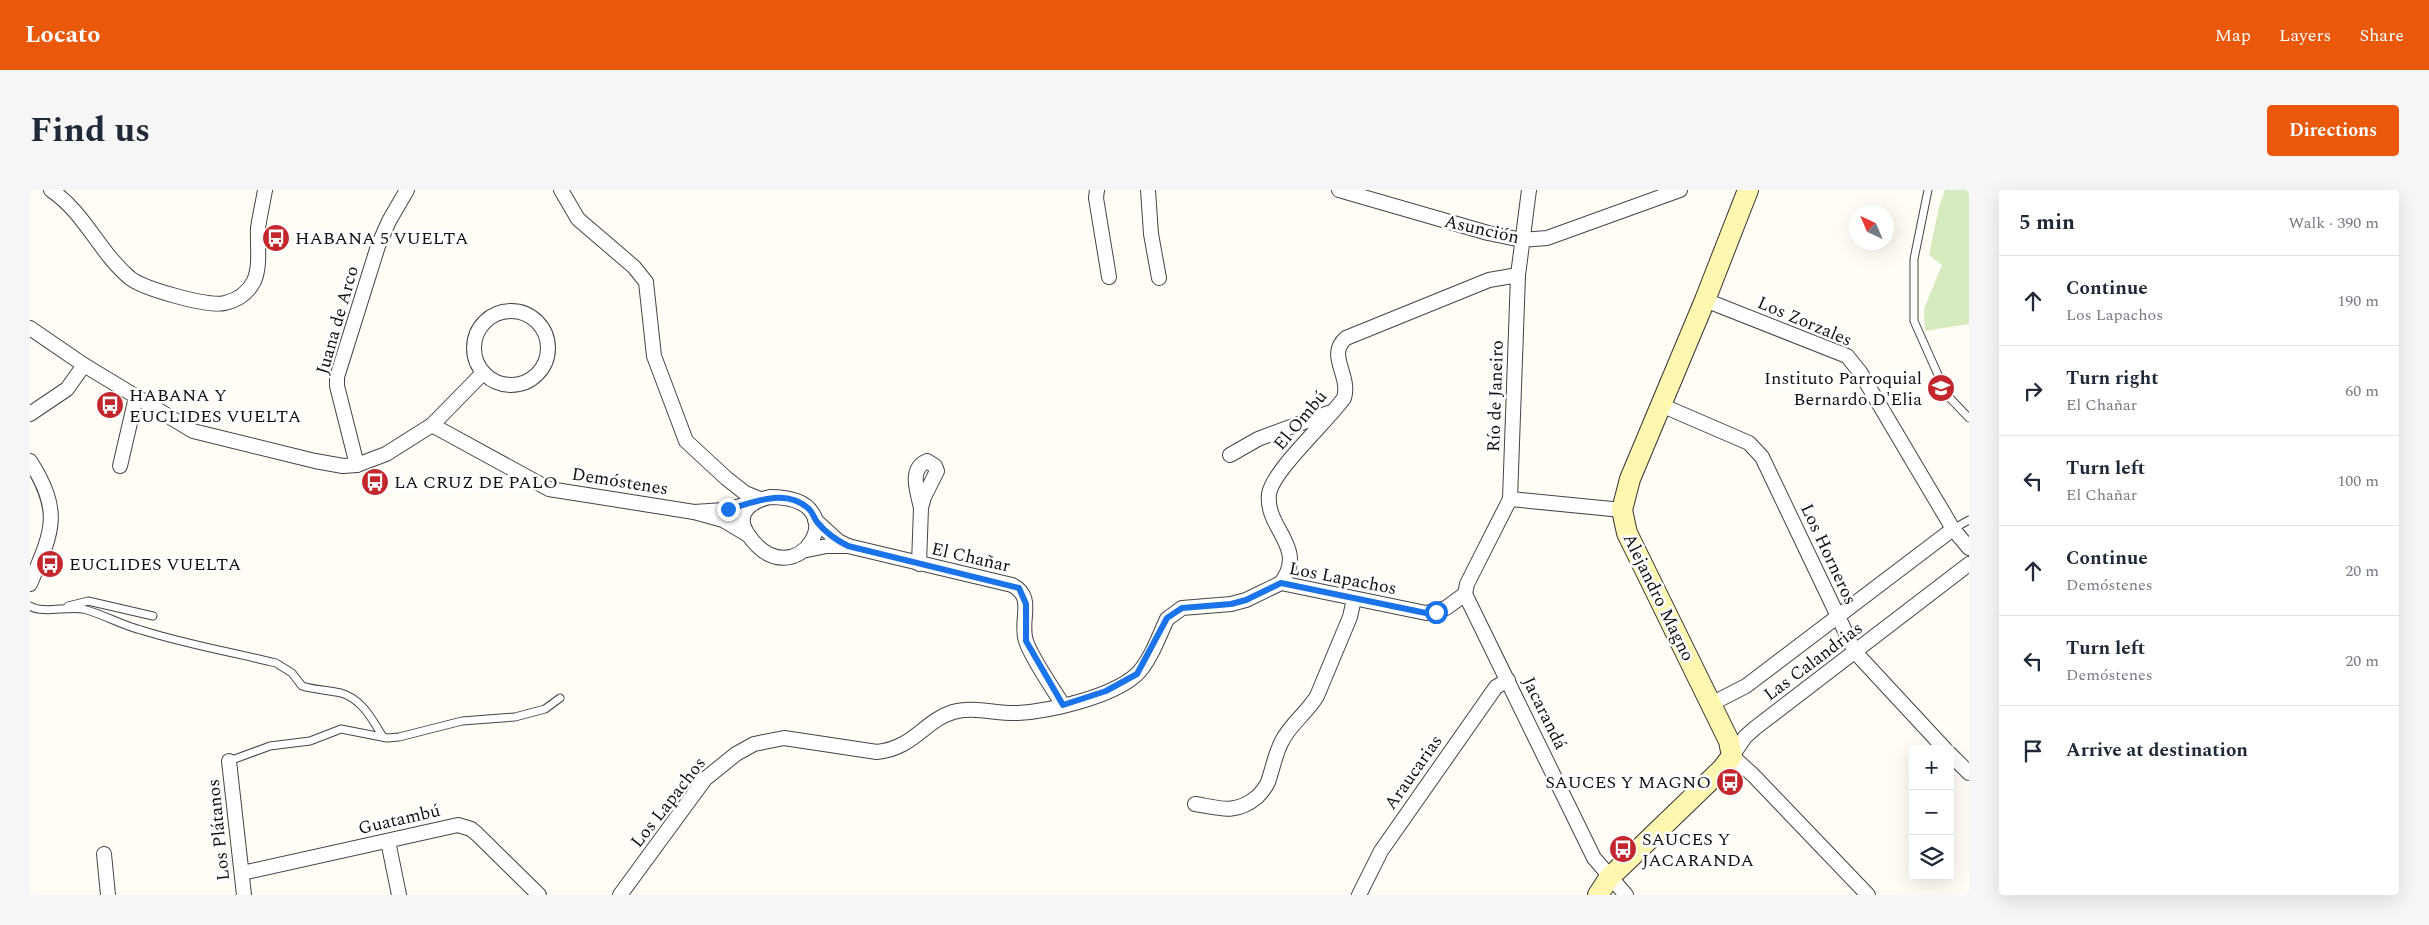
<!DOCTYPE html>
<html lang="en">
<head>
<meta charset="utf-8">
<style>
  body { margin:0; font-family:Spectral,serif; background:#f6f6f7; color:#1f2937 }
  .controls { position:absolute; right:15px; bottom:15px; display:grid; overflow:hidden; border-radius:5px; box-shadow:0 5px 20px #0002 }
  .controls button { width:45px; height:45px; display:grid; place-items:center; padding:0; border:0; border-bottom:1px solid #e0e1e3; background:#fff; color:#1f2937; font:25px sans-serif }
  .compass { position:absolute; left:1819px; top:15px; width:45px; height:45px; border-radius:50%; background:#fff; box-shadow:0 5px 20px #0002; rotate:316deg }
  .stop { position:absolute; width:15px; height:15px; margin:-11px; border:4px solid #1a73e8; border-radius:50%; background:#fff }
  .stop.end { background:#1a73e8; border-color:#fff; box-shadow:0 1px 5px #0008 }
  .list { margin:0; padding:0; list-style:none }
  h2 { display:flex; justify-content:space-between; align-items:center; height:65px; margin:0; padding:0 20px; font-size:21px }
  h2 small { font-size:16px; font-weight:400; color:#747a83 }
  .list li { display:grid; grid-template-columns:32px 1fr auto; gap:15px; align-items:center; box-sizing:border-box; height:90px; padding:0 20px; border-top:1px solid #e0e1e3 }
  .list b { display:block; font-size:19px; white-space:nowrap }
  .list p { margin:0; font-size:16px; white-space:nowrap; color:#747a83 }
  .list em { font-size:16px; font-style:normal; color:#747a83 }
  .icon { flex:none; width:28px; height:28px; fill:none; stroke:currentColor; stroke-width:2; stroke-linecap:round; stroke-linejoin:round }
  .map { position:relative; flex:none; width:1939px; height:705px; overflow:hidden; border-radius:5px }
  header { display:flex; align-items:center; gap:30px; box-sizing:border-box; height:70px; padding:0 25px; background:#ea580c; color:#fff }
  header strong { font-size:24px }
  nav { display:flex; gap:28px; margin-inline-start:auto; font-size:18px }
  .intro { display:flex; align-items:center; justify-content:space-between; box-sizing:border-box; height:120px; padding:0 30px }
  h1 { margin:0; font-size:35px }
  .button { padding:12px 22px; border-radius:5px; background:#ea580c; color:#fff; font-size:18px; font-weight:700 }
  main { display:flex; gap:30px; padding:0 30px }
  aside { flex:1; background:#fff; border-radius:5px; box-shadow:0 5px 20px #0002 }
  .map>svg:first-child { display:block }
  .park { fill:#d5ebbd }
  .lines { fill:none; stroke-linecap:round; stroke-linejoin:round }
  .service-casing { stroke:#444; stroke-width:9 }
  .minor-casing { stroke:#444; stroke-width:16 }
  .secondary-casing { stroke:#333; stroke-width:22 }
  .service { stroke:#fff; stroke-width:7 }
  .minor { stroke:#fff; stroke-width:14 }
  .secondary { stroke:#fff6b0; stroke-width:20 }
  .route { stroke:#1a73e8; stroke-width:6 }
  .labels { text-anchor:middle; stroke-width:5; stroke-linejoin:round; paint-order:stroke }
  .street-label { font-size:18px; fill:#111; stroke:#fff }
  .poi-label { font-size:18px; fill:#111; stroke:#fff; text-anchor:start }
</style>
</head>
<body>
<header>
<strong>Locato</strong>
<nav><a>Map</a><a>Layers</a><a>Share</a></nav>
</header>
<div class="intro"><h1>Find us</h1><a class="button">Directions</a></div>
<main>
<div class="map">
<svg width="1939" height="705" viewBox="0 0 1939 705">
  <rect width="100%" height="100%" fill="#fffdf5"/>
  <path class="park" d="M1915,0H1939V134L1895,141L1894,119L1912,75L1899,65L1909,17Z"/>
  <g class="lines">
    <g class="service-casing">
      <g id="service">
        <path d="M1898,0L1884,69V131L1917,205L1939,228"/>
        <path d="M1923,339L1939,330"/>
        <path d="M0,416C12,424 37,416 53,419C73,424 91,435 111,440C155,454 201,462 246,473L262,483L272,496C285,500 298,500 311,503C332,509 342,529 353,547"/>
        <path d="M38,416L58,411L123,426"/>
        <path d="M199,571L240,556L280,551L311,539L357,548L369,547L432,531L485,527L515,519L530,508"/>
      </g>
    </g>
    <g class="minor-casing">
      <g id="minor">
        <path d="M21,0C55,23 69,62 100,88C114,99 178,117 195,113C208,110 218,103 224,91C231,75 227,54 228,38C230,25 233,12 235,0"/>
        <path d="M531,0L548,29L604,77L616,92L624,166L656,251L696,288L715,303L730,309"/>
        <path d="M1067,0L1066,8L1079,87"/>
        <path d="M1118,0L1121,44L1129,88"/>
        <path d="M1309,0L1458,43L1492,50L1517,48L1650,0"/>
        <path d="M1675,110L1817,166L1830,182L1923,339L1939,358"/>
        <circle cx="481" cy="158" r="37"/>
        <path d="M0,138L54,175L163,241L285,271L313,276L327,275L356,264L402,235L453,183"/>
        <path d="M1631,215L1719,253L1732,267L1825,462L1915,559"/>
        <path d="M0,224L37,199L54,175"/>
        <path d="M402,235L519,299L664,322"/>
        <path d="M1200,265L1228,249L1301,222"/>
        <path d="M0,271C33,323 22,342 0,394"/>
        <path d="M327,275L307,196V187L348,56L359,31L377,0"/>
        <path d="M90,276L106,207"/>
        <path d="M740,307C833,307 764,415 717,343C704,323 722,311 740,307Z"/>
        <path d="M1480,309L1592,320"/>
        <path d="M718,345L693,330L664,322L694,320L722,313"/>
        <path d="M818,356L982,395C1006,407 989,430 996,451C1002,469 1022,497 1033,515"/>
        <path d="M777,360L797,356H818L808,351L785,330"/>
        <path d="M889,374L891,318L894,307L907,281L905,276L897,271C878,279 888,303 891,318"/>
        <path d="M1251,393C1278,357 1235,339 1239,304C1243,280 1297,232 1314,208C1321,185 1296,165 1316,148L1459,90L1488,85"/>
        <path d="M1435,404L1437,394L1480,309L1488,85L1499,0"/>
        <path d="M1435,404L1564,668L1596,705"/>
        <path d="M1681,514L1716,496L1923,339"/>
        <path d="M1920,564L1939,583"/>
        <path d="M199,571L214,705"/>
        <path d="M1165,614C1190,618 1205,625 1227,607C1231,603 1236,597 1238,592C1243,578 1245,564 1252,551C1261,533 1277,523 1287,506L1320,427L1324,409"/>
        <path d="M358,651L369,705"/>
        <path d="M74,664L78,705"/>
        <path d="M212,683L428,635L441,639L447,644L509,705"/>
        <path d="M590,705L675,589L706,564L724,554L754,548L847,562C884,558 894,531 923,522C943,516 967,524 988,523C1021,521 1081,507 1106,485C1120,472 1129,446 1137,429L1152,418L1201,414L1216,410L1251,393L1396,423L1416,418L1435,404"/>
        <path d="M1329,705L1351,661L1461,504L1466,497L1478,490"/>
        <path d="M1838,705L1723,585L1702,566L1715,547L1725,538L1939,374"/>
      </g>
    </g>
    <g class="secondary-casing">
      <path id="secondary" d="M1568,705L1579,688L1692,579L1702,566L1699,551L1597,343L1592,320L1600,289L1675,110L1718,0"/>
    </g>
    <use href="#service" class="service"/>
    <use href="#minor" class="minor"/>
    <use href="#secondary" class="secondary"/>
  </g>
  <g class="lines">
    <path class="route" d="M698,319C724,313 755,297 779,319C783,323 784,328 787,332C796,343 806,350 818,356L989,398L996,414V451L1033,515L1076,501L1107,484L1137,428L1152,418L1201,414L1216,410L1251,393L1396,423L1406,422"/>
  </g>
  <defs>
    <g id="bus-disc" transform="scale(1.4375)"><circle r="9.5" fill="#c4262e" stroke="#fff"/><path d="M-5-6H5V4H4V6H2V4H-2V6H-4V4H-5ZM-3.5-4V0h7V-4ZM-3.5 1.2v1.5H-2V1.2ZM2 1.2v1.5H3.5V1.2Z" fill="#fff"/></g>
    <g id="school-disc" transform="scale(1.4375)"><circle r="9.5" fill="#c4262e" stroke="#fff"/><path d="M0-5L7-2L0 1L-7-2ZM-4 1L0 2.5L4 1V4Q0 6-4 4Z" fill="#fff"/></g>
  </defs>
  <g fill-rule="evenodd">
    <use href="#bus-disc" x="246" y="48"/>
    <use href="#school-disc" x="1911" y="198"/>
    <use href="#bus-disc" x="80" y="215"/>
    <use href="#bus-disc" x="345" y="292"/>
    <use href="#bus-disc" x="20" y="374"/>
    <use href="#bus-disc" x="1700" y="592"/>
    <use href="#bus-disc" x="1593" y="659"/>
  </g>
  <g class="labels">
    <g class="street-label">
      <text transform="translate(1452 39) rotate(13)" y="6">Asunción</text>
      <text transform="translate(307 130) rotate(-74)" y="6">Juana de Arco</text>
      <text transform="translate(1775 131) rotate(23)" y="6">Los Zorzales</text>
      <text transform="translate(1465 206) rotate(-88)" y="6">Río de Janeiro</text>
      <text transform="translate(1270 230) rotate(-50)" y="6">El Ombú</text>
      <text transform="translate(590 291) rotate(9)" y="6">Demóstenes</text>
      <text transform="translate(1799 364) rotate(65)" y="6">Los Horneros</text>
      <text transform="translate(941 367) rotate(13)" y="6">El Chañar</text>
      <text transform="translate(1313 388) rotate(11)" y="6">Los Lapachos</text>
      <text transform="translate(1629 407) rotate(64)" y="6">Alejandro Magno</text>
      <text transform="translate(1783 471) rotate(-37)" y="6">Las Calandrias</text>
      <text transform="translate(1515 523) rotate(64)" y="6">Jacarandá</text>
      <text transform="translate(1383 582) rotate(-55)" y="6">Araucarias</text>
      <text transform="translate(638 612) rotate(-52)" y="6">Los Lapachos</text>
      <text transform="translate(369 629) rotate(-13)" y="6">Guatambú</text>
      <text transform="translate(188 640) rotate(-96)" y="6">Los Plátanos</text>
    </g>
    <g class="poi-label">
      <text x="265" y="54">HABANA 5 VUELTA</text>
      <text x="1892" y="194" text-anchor="end">Instituto Parroquial<tspan x="1892" dy="21">Bernardo D'Elia</tspan></text>
      <text x="99" y="211">HABANA Y<tspan x="99" dy="21">EUCLIDES VUELTA</tspan></text>
      <text x="364" y="298">LA CRUZ DE PALO</text>
      <text x="39" y="380">EUCLIDES VUELTA</text>
      <text x="1681" y="598" text-anchor="end">SAUCES Y MAGNO</text>
      <text x="1612" y="655">SAUCES Y<tspan x="1612" dy="21">JACARANDA</tspan></text>
    </g>
  </g>
</svg>
<div class="controls">
<button>+</button>
<button>−</button>
<button><svg class="icon" aria-label="layers" viewBox="0 0 24 24"><path d="M12 4l9 5-9 5-9-5zM3 14l9 5 9-5"/></svg></button>
</div>
<svg class="compass" viewBox="-18 -18 36 36"><path d="M0-13l5 13h-10z" fill="#e53935"/><path d="M0 13l5-13h-10z" fill="#747a83"/></svg>
<div class="stop" style="left:1406px;top:422px"></div>
<div class="stop end" style="left:698px;top:319px"></div>
</div>
<aside>
<h2>5 min<small>Walk · 390 m</small></h2>
<ul class="list">
<li><svg class="icon" aria-label="ahead" viewBox="0 0 24 24"><path d="M12 20V5M6 11l6-6 6 6"/></svg><div><b>Continue</b><p>Los Lapachos</p></div><em>190 m</em></li>
<li><svg class="icon" aria-label="right" viewBox="0 0 24 24"><path d="M7 20v-9h11M14 6l5 5-5 5"/></svg><div><b>Turn right</b><p>El Chañar</p></div><em>60 m</em></li>
<li><svg class="icon" aria-label="left" viewBox="0 0 24 24"><path d="M17 20v-9H6M10 6l-5 5 5 5"/></svg><div><b>Turn left</b><p>El Chañar</p></div><em>100 m</em></li>
<li><svg class="icon" aria-label="ahead" viewBox="0 0 24 24"><path d="M12 20V5M6 11l6-6 6 6"/></svg><div><b>Continue</b><p>Demóstenes</p></div><em>20 m</em></li>
<li><svg class="icon" aria-label="left" viewBox="0 0 24 24"><path d="M17 20v-9H6M10 6l-5 5 5 5"/></svg><div><b>Turn left</b><p>Demóstenes</p></div><em>20 m</em></li>
<li><svg class="icon" aria-label="arrive" viewBox="0 0 24 24"><path d="M6 21V4h12l-3 4 3 4H6"/></svg><div><b>Arrive at destination</b></div></li>
</ul>
</aside>
</main>
</body>
</html>
